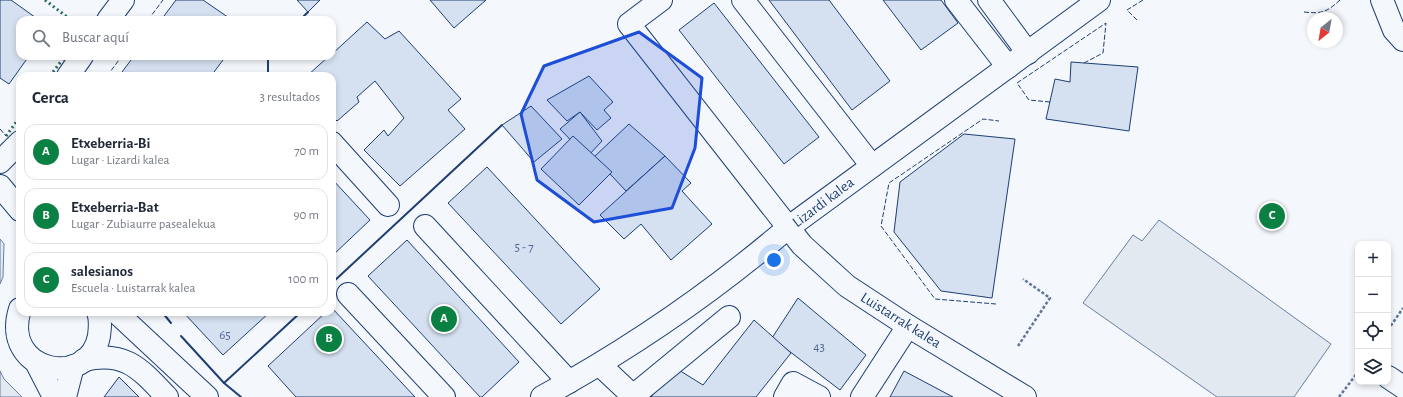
<!DOCTYPE html>
<html lang="es">
<head>
<meta charset="utf-8">
<style>
  body { margin:0; font-family:"Alegreya Sans",sans-serif; background:#f6f6f7; color:#1f2937 }
  .controls { position:absolute; right:12px; bottom:12px; display:grid; overflow:hidden; border-radius:8px; box-shadow:0 2px 6px #0003 }
  .controls button { width:36px; height:36px; display:grid; place-items:center; padding:0; border:0; border-bottom:1px solid #e0e1e3; background:#fff; color:#1f2937; font:20px sans-serif }
  .compass { position:absolute; left:1307px; top:12px; width:36px; height:36px; border-radius:50%; background:#fff; box-shadow:0 2px 6px #0003; rotate:211deg }
  .you { position:absolute; left:774px; top:260px; width:14px; height:14px; margin:-10px; border:3px solid #fff; border-radius:50%; background:#1a73e8; box-shadow:0 0 0 6px #1a73e833 }
  .badge { display:grid; place-items:center; width:26px; height:26px; border-radius:50%; background:#0b8043; color:#fff; font-size:13px; font-weight:700 }
  .pin { position:absolute; translate:-50% -50%; border:2px solid #fff; box-shadow:0 1px 4px #0006 }
  .list { margin:0; padding:0; list-style:none }
  h2 { display:flex; justify-content:space-between; align-items:center; height:52px; margin:0; padding:0 16px; font-size:17px }
  h2 small { font-size:13px; font-weight:400; color:#747a83 }
  .list li { display:grid; grid-template-columns:26px 1fr auto; gap:12px; align-items:center; box-sizing:border-box; height:56px; margin:0 8px 8px; padding:0 8px; border:1px solid #e0e1e3; border-radius:12px }
  .list b { display:block; font-size:15px; white-space:nowrap }
  .list p { margin:0; font-size:13px; white-space:nowrap; color:#747a83 }
  .list em { font-size:13px; font-style:normal; color:#747a83 }
  .icon { flex:none; width:22px; height:22px; fill:none; stroke:currentColor; stroke-width:2; stroke-linecap:round; stroke-linejoin:round }
  .map { position:relative; flex:none; width:1403px; height:397px; overflow:hidden }
  .search { position:absolute; background:#fff; box-shadow:0 2px 6px #0003; left:16px; top:16px; width:320px; height:44px; display:flex; align-items:center; gap:10px; box-sizing:border-box; padding:0 14px; border-radius:12px; color:#747a83; font-size:15px }
  .panel { position:absolute; background:#fff; box-shadow:0 2px 6px #0003; left:16px; top:72px; width:320px; height:244px; border-radius:12px }
  .map>svg:first-child { display:block }
  .green { fill:#e3e9f0; stroke:#687fa3 }
  .building { fill:#d5e0f0; stroke:#1d3f73 }
  .lines { fill:none; stroke-linecap:round; stroke-linejoin:round }
  .minor-casing { stroke:#1d3f73; stroke-width:24 }
  .path { stroke:#5e769c; stroke-width:2.5; stroke-dasharray:3 2; stroke-linecap:butt }
  .minor { stroke:#f4f7fb; stroke-width:22 }
  .hedge { stroke:#2c6c60; stroke-width:3; stroke-dasharray:2 3; stroke-linecap:butt }
  .fence { stroke:#1d3f73; stroke-width:1; stroke-dasharray:5 2; stroke-linecap:butt }
  .wall { stroke:#1d3f73; stroke-width:2 }
  .marked { fill:#1d4ed8; fill-opacity:0.2; stroke:#1d4ed8; stroke-width:3; stroke-linejoin:round }
  .labels { text-anchor:middle; stroke-width:3; stroke-linejoin:round; paint-order:stroke }
  .number-label { font-size:13px; fill:#4b6792 }
  .street-label { font-size:15px; fill:#1d3f73; stroke:#f4f7fb }
</style>
</head>
<body>
<div class="map">
<svg width="1403" height="397" viewBox="0 0 1403 397">
  <rect width="100%" height="100%" fill="#f4f7fb"/>
  <g class="green">
    <path d="M1159,220L1331,344L1294,397H1217L1083,303L1133,235L1142,241Z"/>
    <path d="M0,239L4,244L3,277L0,284Z"/>
    <path d="M0,371L4,379L22,397H0Z"/>
  </g>
  <g class="building">
    <path d="M0,0H11L39,20H20V56H29L9,84L0,78Z"/>
    <path d="M176,0H203L232,20H161Z"/>
    <path d="M297,0H320L308,12Z"/>
    <path d="M430,0H486L454,28Z"/>
    <path d="M769,0H829L890,81L852,110Z"/>
    <path d="M883,0H941L958,23L921,50Z"/>
    <path d="M714,3L819,137L784,164L679,30Z"/>
    <path d="M367,22L385,39L399,31L461,99L448,110L465,129L400,186L364,150L384,130L388,136L404,118L375,81L357,97L359,102L337,121L332,116V76H307L329,56H332V54Z"/>
    <path d="M134,56H226L211,76H119Z"/>
    <path d="M1071,62L1138,67L1129,131L1046,119L1055,79L1070,82Z"/>
    <path d="M589,76L613,102L604,110L611,118L597,130L580,112L567,121L547,100Z"/>
    <path d="M531,106L562,139L534,162L502,125Z"/>
    <path d="M580,112L602,141L587,157L560,129Z"/>
    <path d="M629,124L665,156L626,191L594,157Z"/>
    <path d="M964,134L1015,139L992,298L941,291L894,232L900,182Z"/>
    <path d="M573,136L612,172L579,205L541,169Z"/>
    <path d="M665,156L691,183L682,191L712,224L671,260L641,224L624,239L600,215Z"/>
    <path d="M487,167L600,289L561,324L448,203Z"/>
    <path d="M332,179L370,220L332,256Z"/>
    <path d="M407,240L519,362L482,397H480L368,276Z"/>
    <path d="M798,298L866,355L840,390L772,338Z"/>
    <path d="M332,308L415,397H296L268,366L326,312H332Z"/>
    <path d="M183,312H270L223,355Z"/>
    <path d="M754,320L791,353L756,397H651L674,367L703,385Z"/>
    <path d="M904,371L953,397H890Z"/>
    <path d="M119,377L139,397H104Z"/>
  </g>
  <g class="lines">
    <g class="minor-casing">
      <g id="minor">
        <path d="M661,0L629,24L802,245L847,286L908,326L1025,397"/>
        <path d="M743,0L872,166"/>
        <path d="M956,0L1008,67"/>
        <path d="M989,0L1028,53"/>
        <path d="M1382,0L1394,30L1403,40"/>
        <path d="M108,20L123,0"/>
        <path d="M68,76L82,56"/>
        <path d="M332,143L388,205"/>
        <path d="M0,162L20,142"/>
        <path d="M0,186L20,210"/>
        <path d="M425,226L569,382"/>
        <path d="M348,294L444,397"/>
        <path d="M20,309C0,373 89,390 99,336C100,328 101,320 98,312"/>
        <path d="M116,312L207,397"/>
        <path d="M84,360C126,350 141,370 167,397"/>
        <path d="M36,362L54,397"/>
        <path d="M600,365L634,397"/>
        <path d="M1388,377L1403,387"/>
        <path d="M633,396L729,317"/>
        <path d="M65,397L73,366"/>
        <path d="M542,397C630,349 713,292 789,227L1099,0"/>
        <path d="M785,397L793,383L819,397"/>
        <path d="M862,397L908,326"/>
      </g>
    </g>
    <g class="path">
      <path d="M1388,330L1403,308"/>
      <path d="M1018,346L1050,298L1023,279"/>
      <path d="M1339,397L1358,372"/>
    </g>
    <use href="#minor" class="minor"/>
    <g class="hedge">
      <path d="M45,0L71,20"/>
      <path d="M50,76L65,56"/>
      <path d="M6,136L20,117"/>
    </g>
    <g class="fence">
      <path d="M1304,12C1322,14 1327,12 1340,0"/>
      <path d="M148,20L163,0"/>
      <path d="M1137,20L1127,10L1143,0"/>
      <path d="M107,76L122,56"/>
      <path d="M1050,102L1029,100L1017,83L1106,23L1103,53L1084,63"/>
      <path d="M0,129L6,136"/>
      <path d="M996,304L935,299L881,226L889,183L983,119L999,121"/>
    </g>
    <g class="wall">
      <path d="M300,20L308,12"/>
      <path d="M268,56V76"/>
      <path d="M332,283L502,125"/>
      <path d="M162,312L171,323"/>
      <path d="M181,336L224,383"/>
      <path d="M241,397L224,383L301,312"/>
    </g>
  </g>
  <path class="marked" d="M639,32L702,78L695,148L672,208L594,222L537,180L521,114L544,66Z"/>
  <g class="labels">
    <g class="number-label">
      <text x="524" y="251">5 - 7</text>
      <text x="225" y="339">65</text>
      <text x="819" y="351">43</text>
    </g>
    <g class="street-label">
      <text transform="translate(823 202) rotate(-37)" y="5">Lizardi kalea</text>
      <text transform="translate(901 320) rotate(32)" y="5">Luistarrak kalea</text>
    </g>
  </g>
</svg>
<div class="controls">
<button>+</button>
<button>−</button>
<button><svg class="icon" aria-label="locate" viewBox="0 0 24 24"><circle cx="12" cy="12" r="6"/><path d="M12 2v4M12 18v4M2 12h4M18 12h4"/></svg></button>
<button><svg class="icon" aria-label="layers" viewBox="0 0 24 24"><path d="M12 4l9 5-9 5-9-5zM3 14l9 5 9-5"/></svg></button>
</div>
<svg class="compass" viewBox="-18 -18 36 36"><path d="M0-13l5 13h-10z" fill="#e53935"/><path d="M0 13l5-13h-10z" fill="#747a83"/></svg>
<div class="you"></div>
<div class="pin badge" style="left:444px;top:319px">A</div>
<div class="pin badge" style="left:329px;top:339px">B</div>
<div class="pin badge" style="left:1272px;top:216px">C</div>
<div class="search"><svg class="icon" aria-label="search" viewBox="0 0 24 24"><circle cx="10" cy="10" r="6"/><path d="M15 15l6 6"/></svg>Buscar aquí</div>
<section class="panel">
<h2>Cerca<small>3 resultados</small></h2>
<ul class="list">
<li><span class="badge">A</span><div><b>Etxeberria-Bi</b><p>Lugar · Lizardi kalea</p></div><em>70 m</em></li>
<li><span class="badge">B</span><div><b>Etxeberria-Bat</b><p>Lugar · Zubiaurre pasealekua</p></div><em>90 m</em></li>
<li><span class="badge">C</span><div><b>salesianos</b><p>Escuela · Luistarrak kalea</p></div><em>100 m</em></li>
</ul>
</section>
</div>
</body>
</html>
